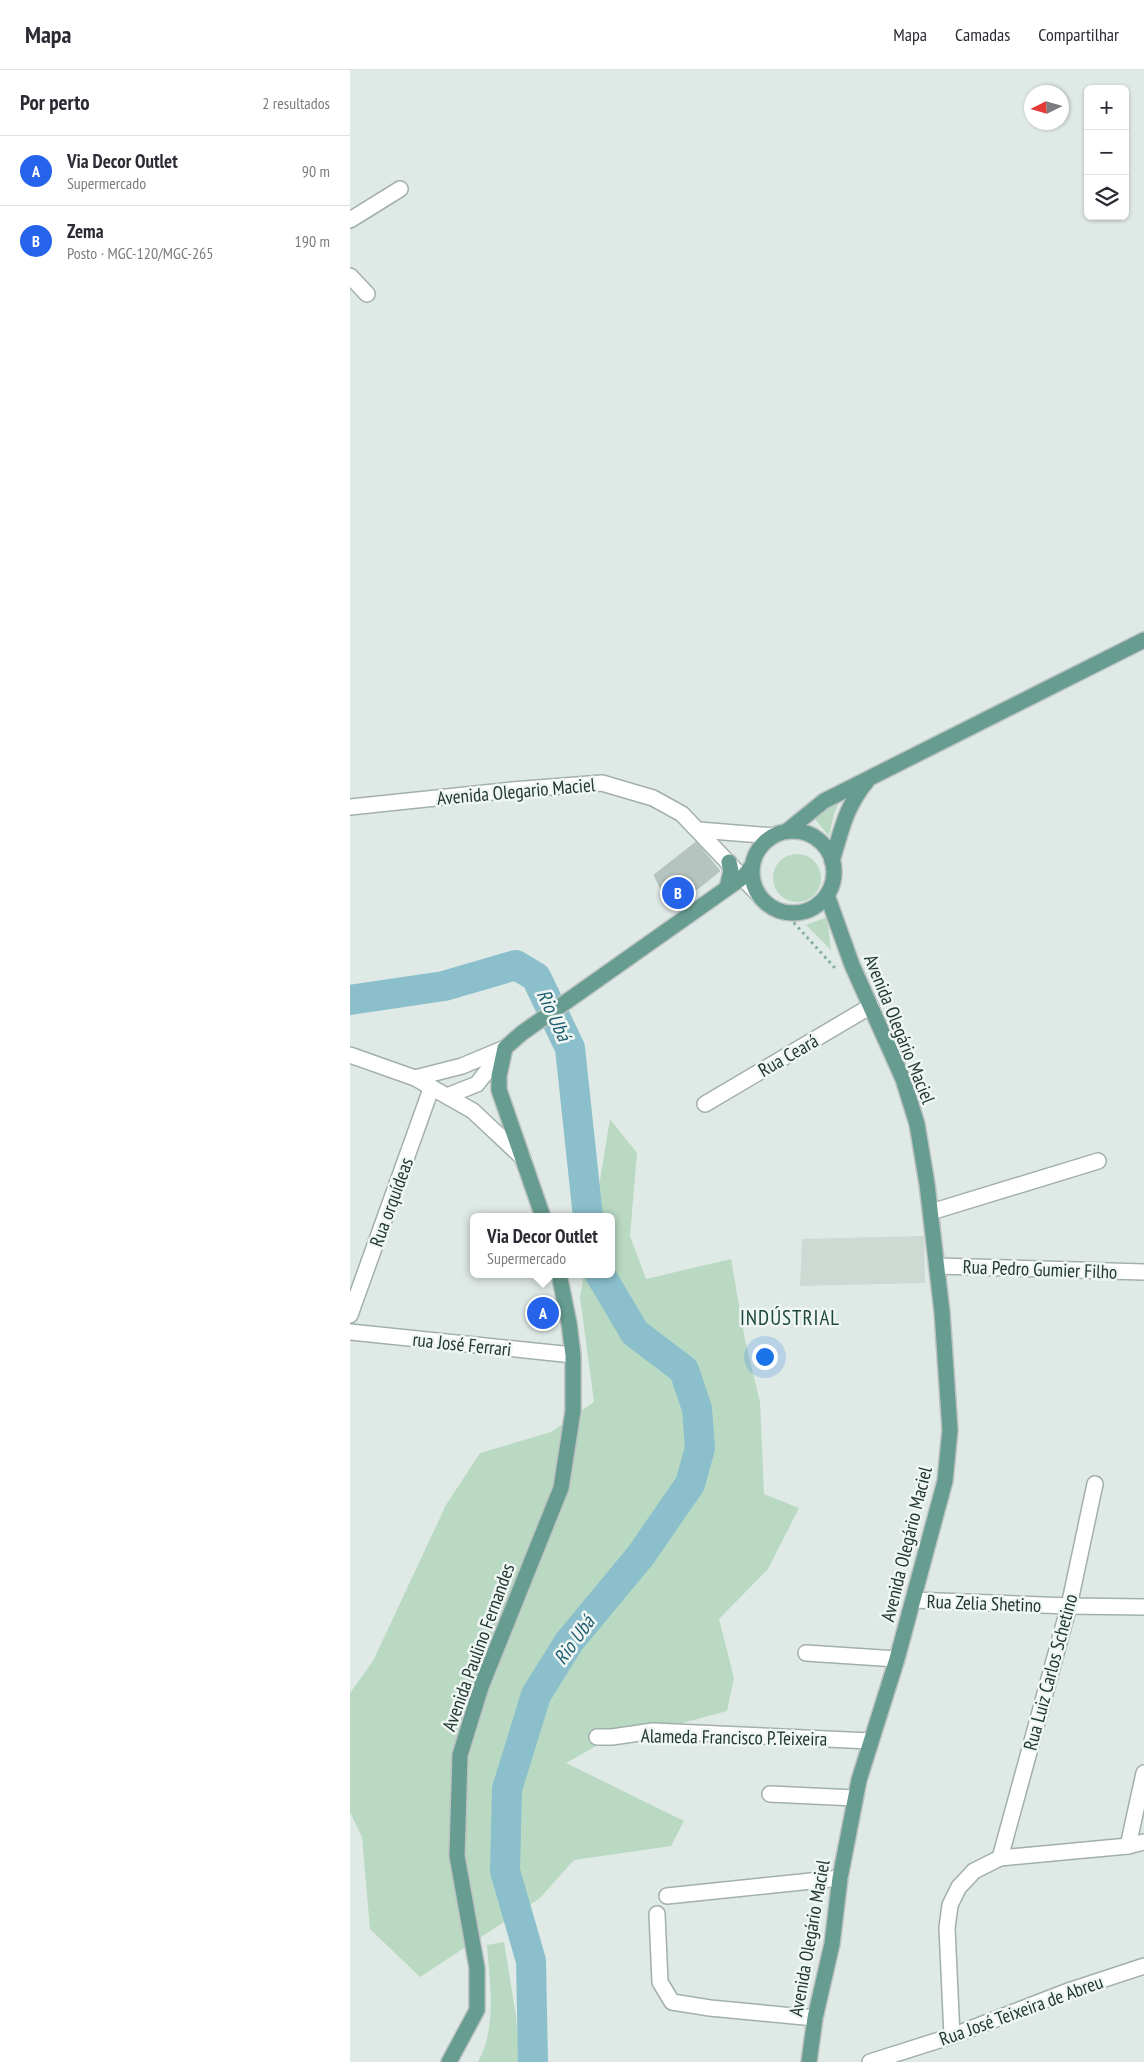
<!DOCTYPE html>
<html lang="pt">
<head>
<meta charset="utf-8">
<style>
  body { margin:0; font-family:"PT Sans Narrow",sans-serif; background:#f2f2f3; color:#2b2b33 }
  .controls { position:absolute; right:15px; top:15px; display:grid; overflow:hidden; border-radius:8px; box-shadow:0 1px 4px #0004 }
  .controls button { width:45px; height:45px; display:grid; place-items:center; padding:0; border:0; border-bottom:1px solid #e1e1e2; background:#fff; color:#2b2b33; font:25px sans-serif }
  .compass { position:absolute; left:674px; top:15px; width:45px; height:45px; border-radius:50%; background:#fff; box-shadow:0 1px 4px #0004; rotate:265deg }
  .you { position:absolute; left:414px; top:1286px; width:18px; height:18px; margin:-12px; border:4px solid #fff; border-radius:50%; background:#1a73e8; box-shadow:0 0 0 8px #1a73e833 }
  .badge { display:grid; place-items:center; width:32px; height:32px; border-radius:50%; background:#2563eb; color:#fff; font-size:16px; font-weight:700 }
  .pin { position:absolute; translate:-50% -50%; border:2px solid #fff; box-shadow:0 1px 5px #0006 }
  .popup { position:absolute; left:120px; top:1143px; width:145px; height:65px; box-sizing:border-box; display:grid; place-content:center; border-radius:8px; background:#fff; filter:drop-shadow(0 1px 4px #0005); font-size:16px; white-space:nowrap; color:#7c7c81 }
  .popup b { font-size:19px; color:#2b2b33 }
  .popup::after { content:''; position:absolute; left:50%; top:100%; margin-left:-10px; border:10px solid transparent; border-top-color:#fff }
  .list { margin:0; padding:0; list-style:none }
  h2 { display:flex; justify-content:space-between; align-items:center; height:65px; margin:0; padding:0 20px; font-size:21px }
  h2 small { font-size:16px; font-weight:400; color:#7c7c81 }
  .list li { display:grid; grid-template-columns:32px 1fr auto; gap:15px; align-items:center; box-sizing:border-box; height:70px; padding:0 20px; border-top:1px solid #e1e1e2 }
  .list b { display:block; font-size:19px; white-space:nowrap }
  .list p { margin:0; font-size:16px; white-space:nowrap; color:#7c7c81 }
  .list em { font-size:16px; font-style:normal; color:#7c7c81 }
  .icon { flex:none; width:28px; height:28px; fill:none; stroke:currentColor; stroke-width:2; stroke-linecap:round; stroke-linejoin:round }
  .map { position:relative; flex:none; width:794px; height:1992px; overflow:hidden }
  header { display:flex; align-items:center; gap:30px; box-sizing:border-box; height:70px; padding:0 25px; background:#fff; border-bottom:1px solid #e1e1e2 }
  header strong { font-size:24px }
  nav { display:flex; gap:28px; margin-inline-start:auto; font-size:18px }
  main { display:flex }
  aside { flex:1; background:#fff }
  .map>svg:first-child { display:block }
  .built { fill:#ced9d4 }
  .green { fill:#b9d9c3 }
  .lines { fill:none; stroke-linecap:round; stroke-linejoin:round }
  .river { stroke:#8abfcb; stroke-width:30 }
  .building { fill:#b5c4be; stroke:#b2c2bc }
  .minor-casing { stroke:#a2b0ac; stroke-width:18 }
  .major-casing { stroke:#bcc3c2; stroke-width:18 }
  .path { stroke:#82aba0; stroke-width:3; stroke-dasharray:2.5 4; stroke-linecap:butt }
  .minor { stroke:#fff; stroke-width:15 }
  .major { stroke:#679c90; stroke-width:15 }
  .labels { text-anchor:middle; stroke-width:5; stroke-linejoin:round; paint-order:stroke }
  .street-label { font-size:19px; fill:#213833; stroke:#eff6f3 }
  .water-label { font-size:20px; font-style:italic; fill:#205f70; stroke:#eff6f3 }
  .quarter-label { font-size:21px; letter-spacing:1px; fill:#1f4940; stroke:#eff6f3 }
</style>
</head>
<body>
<header>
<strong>Mapa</strong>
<nav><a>Mapa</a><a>Camadas</a><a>Compartilhar</a></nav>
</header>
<main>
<aside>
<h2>Por perto<small>2 resultados</small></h2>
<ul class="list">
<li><span class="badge">A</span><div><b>Via Decor Outlet</b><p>Supermercado</p></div><em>90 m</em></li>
<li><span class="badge">B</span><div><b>Zema</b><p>Posto · MGC-120/MGC-265</p></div><em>190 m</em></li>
</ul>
</aside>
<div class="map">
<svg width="794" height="1992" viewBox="0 0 794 1992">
  <rect width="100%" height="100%" fill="#dfe9e5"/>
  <path class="built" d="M574,1166L575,1213L450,1216L452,1169Z"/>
  <g class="green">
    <path d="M491,727L484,744L479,766L465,749L477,736Z"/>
    <circle cx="447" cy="808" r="24"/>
    <path d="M477,847L481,880L456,855Z"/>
    <path d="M260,1049L287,1083L280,1166L296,1209L381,1189L395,1270L410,1332L414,1424L449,1438L418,1499L369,1549L384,1608L377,1641L303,1661L262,1667L216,1693L334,1751L321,1776L224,1790L189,1829L70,1907L20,1859L12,1767L0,1742V1623L23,1591L96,1435L130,1383L201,1362L244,1332L230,1227L234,1204H262V1147H244Z"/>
    <path d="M154,1872L166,1946L170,1992H128C147,1958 140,1912 137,1875Z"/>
  </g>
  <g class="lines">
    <g class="river">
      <path d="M0,930L94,916L166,895L186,907L220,978L238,1147"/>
      <path d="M183,1992L181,1891L155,1801L157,1719L186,1625L219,1572L291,1485L340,1414L350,1378L347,1339L334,1300L285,1263L250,1204"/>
    </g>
  </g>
  <path class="building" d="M346,772L370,801L321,840L304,805Z"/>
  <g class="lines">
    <g class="minor-casing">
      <g id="minor">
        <path d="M0,150L50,119"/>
        <path d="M0,206L17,224"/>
        <path d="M0,737L162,720L252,713L303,728L332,744L409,825"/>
        <path d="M349,760L424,766"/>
        <path d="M0,985L65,1008L123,1041L173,1088"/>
        <path d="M65,1008L112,996L155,978"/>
        <path d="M97,1026L127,1014L154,979"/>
        <path d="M355,1034L521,936"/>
        <path d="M581,1142L748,1091"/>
        <path d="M587,1196L794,1202"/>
        <path d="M0,1245L81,1019"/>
        <path d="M0,1262L223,1285"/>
        <path d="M563,1530L719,1536L794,1537"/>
        <path d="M456,1583L547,1589"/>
        <path d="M247,1667H262L303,1661L520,1671"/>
        <path d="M420,1724L505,1728"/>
        <path d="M778,1776L794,1703"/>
        <path d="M650,1788L719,1536L745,1414"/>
        <path d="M317,1826L490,1808"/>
        <path d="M307,1844L310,1912L322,1932L360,1938L465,1948"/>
        <path d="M602,1966L597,1858L600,1835L609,1817L624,1801L650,1788L778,1776L794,1772"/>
        <path d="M520,1992L602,1966L721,1920L794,1896"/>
      </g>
    </g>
    <g class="major-casing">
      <g id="major">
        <path d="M437,761L474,731L794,570"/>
        <circle cx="443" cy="802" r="41"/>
        <path d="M482,791C492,759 495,738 517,711"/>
        <path d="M377,818L381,801L379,792"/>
        <path d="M193,1147L149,1020V1006L155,978L172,963L393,807L402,796"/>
        <path d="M99,1992L127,1940V1898L107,1786L110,1685L131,1617L211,1418L223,1341V1285L219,1253L209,1204"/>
        <path d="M459,1992L465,1948L482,1874L490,1808L509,1710L547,1589L595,1411L600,1360L592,1242L577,1114L567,1054L553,1009L502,895L477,825"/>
      </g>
    </g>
    <path class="path" d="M435,843L485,898"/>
    <use href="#minor" class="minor"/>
    <use href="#major" class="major"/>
  </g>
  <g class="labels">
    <g class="street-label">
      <text transform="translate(166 721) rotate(-5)" y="7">Avenida Olegario Maciel</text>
      <text transform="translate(550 959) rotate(68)" y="7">Avenida Olegário Maciel</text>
      <text transform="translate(438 985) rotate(-30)" y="7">Rua Ceará</text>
      <text transform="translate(41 1132) rotate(-70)" y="7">Rua orquídeas</text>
      <text transform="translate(690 1199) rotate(2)" y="7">Rua Pedro Gumier Filho</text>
      <text transform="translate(112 1274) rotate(6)" y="7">rua José Ferrari</text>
      <text transform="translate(556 1474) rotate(-76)" y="7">Avenida Olegário Maciel</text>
      <text transform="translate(634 1533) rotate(2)" y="7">Rua Zelia Shetino</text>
      <text transform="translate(128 1577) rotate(-70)" y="7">Avenida Paulino Fernandes</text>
      <text transform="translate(700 1602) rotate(-75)" y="7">Rua Luiz Carlos Schetino</text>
      <text transform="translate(384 1667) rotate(1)" y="7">Alameda Francisco P.Teixeira</text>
      <text transform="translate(459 1868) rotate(-80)" y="7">Avenida Olegário Maciel</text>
      <text transform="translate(671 1940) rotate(-20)" y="7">Rua José Teixeira de Abreu</text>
    </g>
    <g class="water-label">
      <text transform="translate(204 945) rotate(65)" y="7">Rio Ubá</text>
      <text transform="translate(224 1570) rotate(-54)" y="7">Rio Ubá</text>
    </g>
    <g class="quarter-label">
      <text x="440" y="1255">INDÚSTRIAL</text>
    </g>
  </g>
</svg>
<div class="controls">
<button>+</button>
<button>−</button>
<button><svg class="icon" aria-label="layers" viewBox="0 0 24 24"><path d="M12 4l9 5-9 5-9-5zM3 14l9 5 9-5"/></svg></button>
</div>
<svg class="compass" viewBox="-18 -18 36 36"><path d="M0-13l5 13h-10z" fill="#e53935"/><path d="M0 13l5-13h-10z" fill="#7c7c81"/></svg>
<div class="you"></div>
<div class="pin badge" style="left:193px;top:1243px">A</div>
<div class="popup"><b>Via Decor Outlet</b>Supermercado</div>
<div class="pin badge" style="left:328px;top:823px">B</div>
</div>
</main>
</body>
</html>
